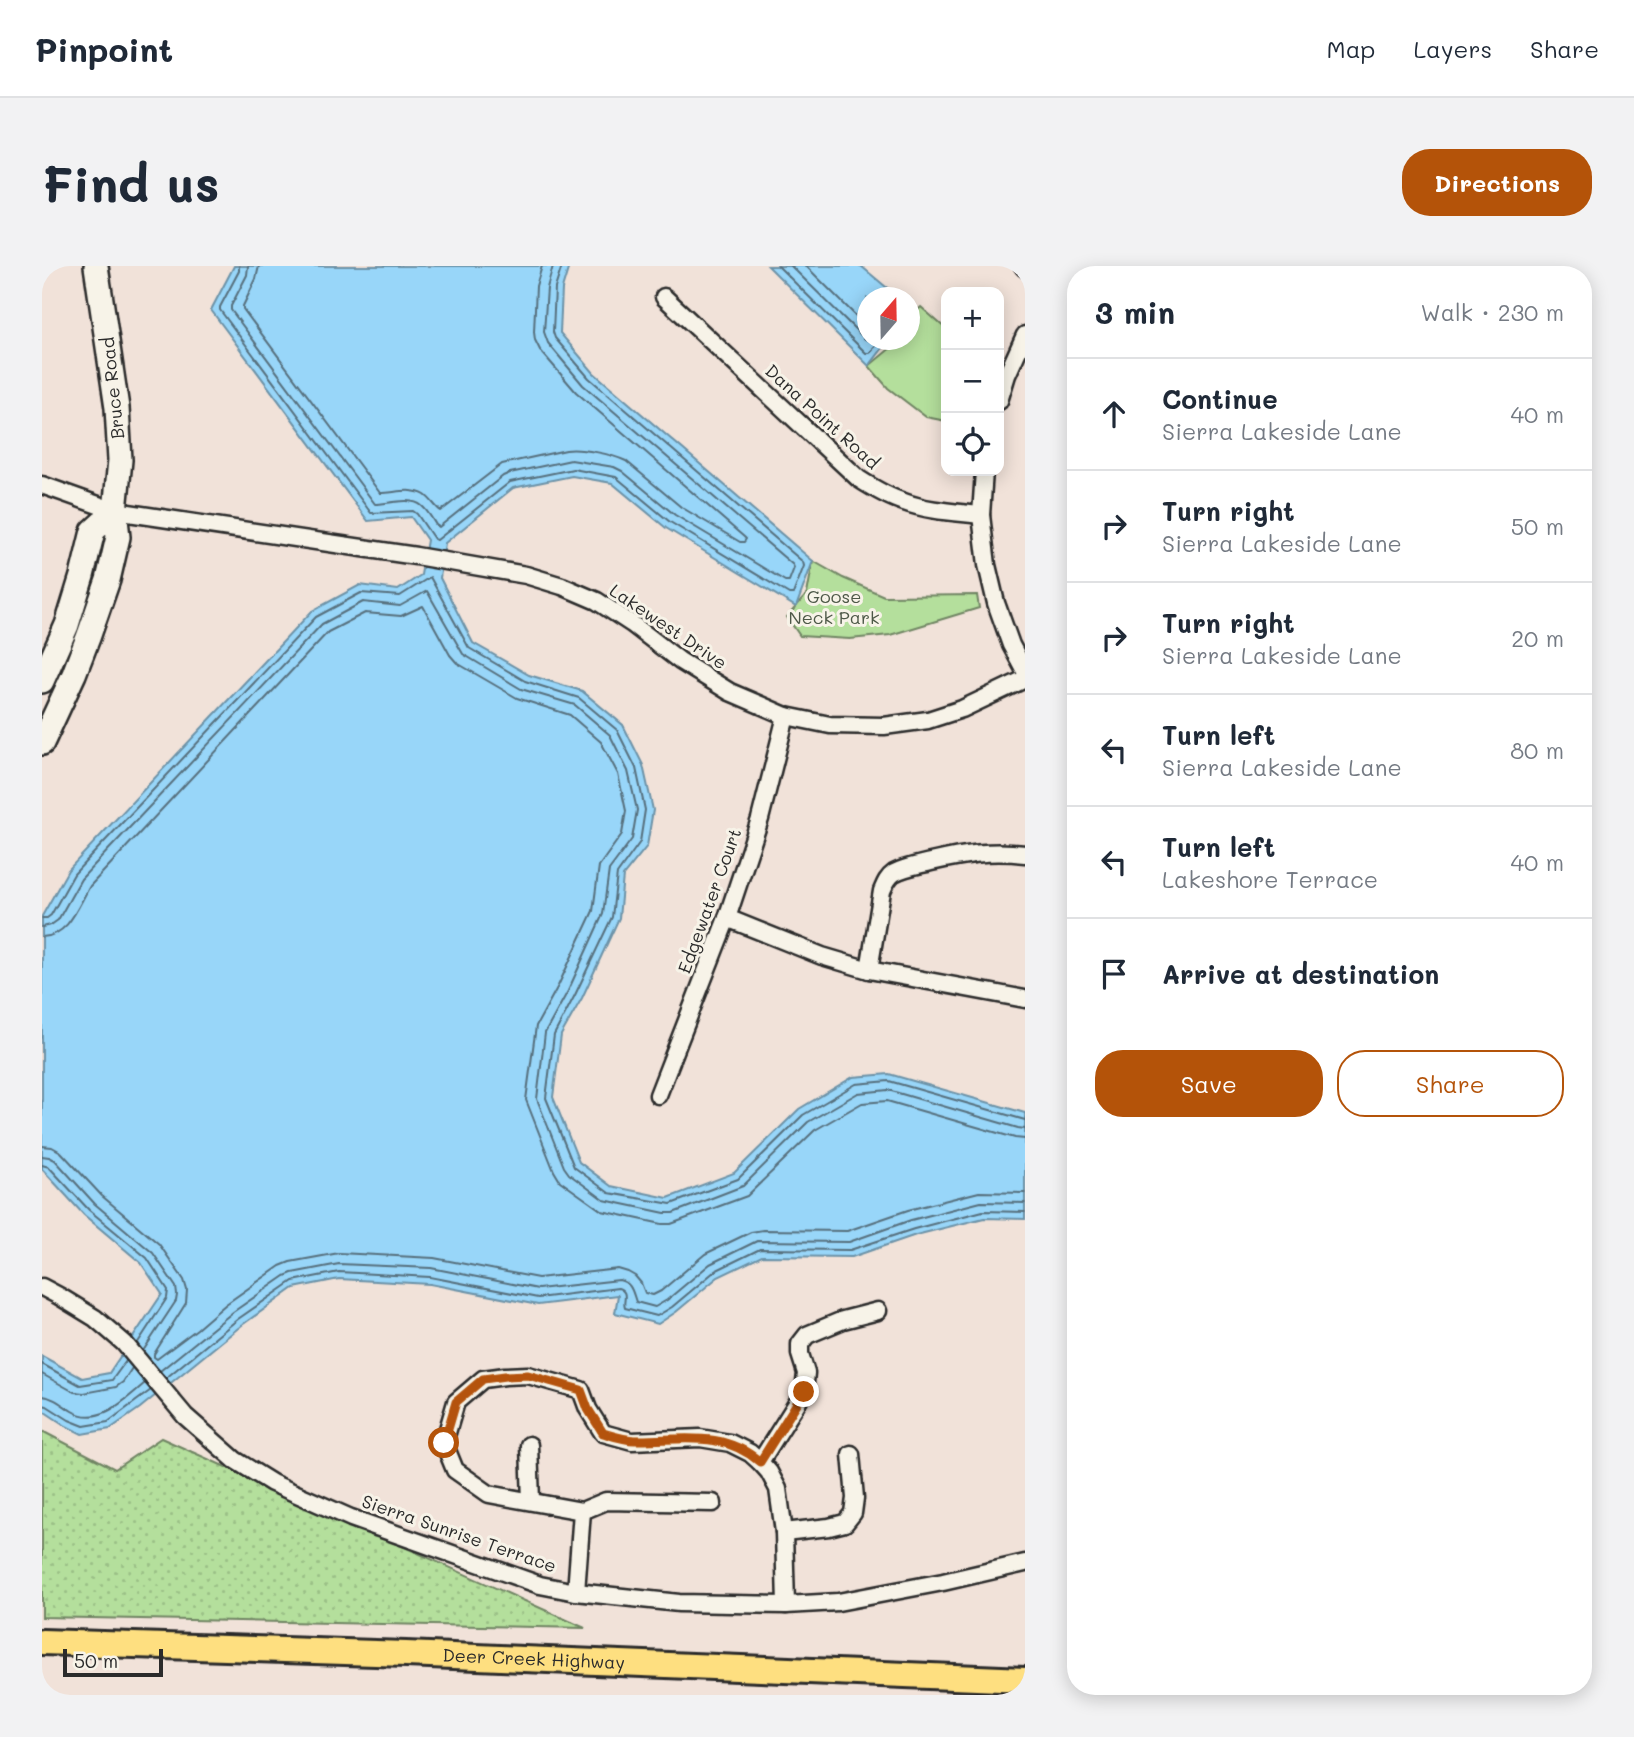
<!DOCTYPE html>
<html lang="en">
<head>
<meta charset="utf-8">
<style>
  body { margin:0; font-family:Mali,sans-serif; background:#f2f2f3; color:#1f2937 }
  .controls { position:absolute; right:21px; top:21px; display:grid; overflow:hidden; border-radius:14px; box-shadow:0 4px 18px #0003 }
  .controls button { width:63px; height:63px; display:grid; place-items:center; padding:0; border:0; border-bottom:2px solid #e0e1e3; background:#fff; color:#1f2937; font:35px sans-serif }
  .compass { position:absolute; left:815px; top:21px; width:63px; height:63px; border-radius:50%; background:#fff; box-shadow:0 4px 18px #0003; rotate:20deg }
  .scale { position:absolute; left:21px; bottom:18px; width:100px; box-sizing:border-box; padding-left:7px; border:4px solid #2b2b2b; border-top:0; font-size:19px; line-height:24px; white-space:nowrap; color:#2b2b2b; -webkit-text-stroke:5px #f7f3e8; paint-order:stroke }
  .stop { position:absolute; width:21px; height:21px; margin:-16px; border:5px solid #b45309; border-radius:50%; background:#fff }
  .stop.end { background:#b45309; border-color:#fff; box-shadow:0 2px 7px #0008 }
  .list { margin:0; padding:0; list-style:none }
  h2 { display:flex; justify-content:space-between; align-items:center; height:91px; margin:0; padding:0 28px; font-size:30px }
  h2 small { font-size:23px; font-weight:400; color:#747a83 }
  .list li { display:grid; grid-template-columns:46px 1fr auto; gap:21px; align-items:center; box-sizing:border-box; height:112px; padding:0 28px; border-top:2px solid #e0e1e3 }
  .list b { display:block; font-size:26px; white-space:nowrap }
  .list p { margin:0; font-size:23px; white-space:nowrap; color:#747a83 }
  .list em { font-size:23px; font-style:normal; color:#747a83 }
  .actions { display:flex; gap:14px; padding:21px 28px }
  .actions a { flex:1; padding:16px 0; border:2px solid #b45309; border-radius:28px; text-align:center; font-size:24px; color:#b45309 }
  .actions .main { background:#b45309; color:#fff }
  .icon { flex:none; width:38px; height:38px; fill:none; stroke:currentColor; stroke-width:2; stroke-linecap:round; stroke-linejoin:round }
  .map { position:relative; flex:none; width:983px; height:1429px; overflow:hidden; border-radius:28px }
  header { display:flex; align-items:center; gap:42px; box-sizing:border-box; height:98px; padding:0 35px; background:#fff; border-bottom:2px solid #e0e1e3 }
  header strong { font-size:33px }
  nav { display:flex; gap:38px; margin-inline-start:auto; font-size:24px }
  .intro { display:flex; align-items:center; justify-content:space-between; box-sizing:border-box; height:168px; padding:0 42px }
  h1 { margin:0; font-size:49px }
  .button { padding:18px 32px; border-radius:28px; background:#b45309; color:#fff; font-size:24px; font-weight:700 }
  main { display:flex; gap:42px; padding:0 42px }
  aside { flex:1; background:#fff; border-radius:28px; box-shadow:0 4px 18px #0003 }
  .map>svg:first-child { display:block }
  .grass { fill:url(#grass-dots); stroke:#708564; stroke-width:2 }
  .park { fill:#b4df9c; stroke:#708564; stroke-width:2 }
  .water { fill:#98d6f9; stroke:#6c92a7; stroke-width:2 }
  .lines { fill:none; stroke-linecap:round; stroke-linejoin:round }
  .shore { stroke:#576f7d; stroke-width:2 }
  .minor-casing { stroke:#2b2b2b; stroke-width:21 }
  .secondary-casing { stroke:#2b2b2b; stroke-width:28 }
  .primary-casing { stroke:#2b2b2b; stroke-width:30 }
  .minor { stroke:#f7f3e8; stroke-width:16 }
  .secondary { stroke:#f7f3e8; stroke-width:23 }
  .primary { stroke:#fedf80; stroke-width:24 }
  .route { stroke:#b45309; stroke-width:9 }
  .labels { text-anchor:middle; stroke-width:6; stroke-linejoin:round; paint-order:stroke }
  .street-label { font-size:18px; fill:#2b2b2b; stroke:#f7f3e8 }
  .park-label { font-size:18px; fill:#4d5847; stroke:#f7f3e8 }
</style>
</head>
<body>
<header>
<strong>Pinpoint</strong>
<nav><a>Map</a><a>Layers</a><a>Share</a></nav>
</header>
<div class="intro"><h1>Find us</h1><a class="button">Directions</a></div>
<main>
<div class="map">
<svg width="983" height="1429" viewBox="0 0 983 1429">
  <defs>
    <pattern id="grass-dots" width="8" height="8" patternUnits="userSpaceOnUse" patternTransform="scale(1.75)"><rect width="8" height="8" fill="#b4df9c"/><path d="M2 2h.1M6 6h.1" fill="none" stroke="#9bc087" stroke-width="1.8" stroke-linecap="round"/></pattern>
  </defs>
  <rect width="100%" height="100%" fill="#f1e2d9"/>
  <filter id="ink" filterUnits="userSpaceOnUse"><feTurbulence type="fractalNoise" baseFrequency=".0143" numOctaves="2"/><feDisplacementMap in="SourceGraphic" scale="14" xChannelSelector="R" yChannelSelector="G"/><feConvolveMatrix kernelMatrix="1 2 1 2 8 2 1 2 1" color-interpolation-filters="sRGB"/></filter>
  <g filter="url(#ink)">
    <path class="grass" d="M0,1165L73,1203L119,1172L543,1362L0,1351Z"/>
    <g class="park">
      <path d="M879,41L904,63V155L884,151L846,122L827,100L850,81L853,74H867L868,51Z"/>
      <path d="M771,295L801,312L842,330L935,329L937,342L848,369L808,373L758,370L745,351L765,328Z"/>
    </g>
    <g class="water">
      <path d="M192,0H527L520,23L518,67L552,107L771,295L754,341L624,262L570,217L530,210L471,222L403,277L398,312L431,377L487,409L540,425L581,459L601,499L611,544L605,580L581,610L577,652L540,732L519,769L511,831L537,896L569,920L626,932L692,907L757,843L811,811L847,808L983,847V953L942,952L874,969L810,991L720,990L676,1011L634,1046L616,1058L573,1047L576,1029L496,1039L388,1018L297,1013L252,1022L200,1059L98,1142L68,1163L40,1168L24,1160L0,1144V1090L40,1112L67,1107L120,1028L99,997L42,949L0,903V650L26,604L270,345L318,319L356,324L379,309L385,274L369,251L326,255L169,44Z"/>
      <path d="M726,0H819L856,31L825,32V74H847L827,100Z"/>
    </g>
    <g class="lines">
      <g class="shore">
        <path d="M197,0V5L178,41V44L329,247L371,245L375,248L392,273L395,274L468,216L531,203L574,211L628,256L747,328H751L762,300L761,296L547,112L513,72L511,66L513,22L520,0"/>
        <path d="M206,0L205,9L189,40V44L333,238C346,238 369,230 380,240C386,245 390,253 394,259L397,261L461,210L468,207L529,194L572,201L580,205L633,249L743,315H747L752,302L751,299L541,119L506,77L502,66L505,22L511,0"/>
        <path d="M217,0L214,13L201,40V43L338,227C353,227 370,221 383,229C390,234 393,241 399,245L460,198L524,184C540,182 569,188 584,195L639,241L698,276H702L704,273L702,271L534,126L498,84L493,74L492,66L494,20L500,0"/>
        <path d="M736,0L824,87H828L838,74"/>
        <path d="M749,0L823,73L827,74"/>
        <path d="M764,0L821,57L825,58"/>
        <path d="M0,652H5L9,649L32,608L274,351L319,327L358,330L388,311L427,382L483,415L537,432L575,464L594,502L603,544L598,576L575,608L570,651L533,729L512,769L504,832L532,901L567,927L629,938L696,913L761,849L814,818L847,815L983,854"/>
        <path d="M0,661L9,659L16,654L39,613L280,358L321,336L358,340L385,325L421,388L479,423L533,439L568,469L586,505L595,544L590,573L567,604L561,648L526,725L503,767L495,833L522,901L527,908L562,934L623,947H631L701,920L766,856L816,827L846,824L976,862L983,863"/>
        <path d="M0,671C27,670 36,640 48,620L286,366L323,347L359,350L381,340L408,389L415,397L475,432L528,449L559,476L576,508L584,545L580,568L557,600L551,645L516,720L494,760L484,834L512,905L518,915L560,945L620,958H629L705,930L773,864L820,837L845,835L973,872L983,873"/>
        <path d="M0,880L10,881L19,886L60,930L117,978L142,1014L145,1024L144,1037L112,1088V1091L115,1093L155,1063L184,1038L238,1000L248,996L297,987L392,992L496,1012L576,1003L586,1006L593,1010L599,1017L603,1027L611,1029L619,1025L663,988L709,966L721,964L805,965L866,944L937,926L983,927"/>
        <path d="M0,890L7,891L13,894L53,938L111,987L134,1021L135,1029L134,1035L101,1085"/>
        <path d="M0,899L7,901L47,944L105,992L126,1024L125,1032L95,1078"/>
        <path d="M0,1098L38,1119L70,1114L84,1095"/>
        <path d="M118,1105L191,1046L243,1010L250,1007L297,998L389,1002L496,1023L577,1014C590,1017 590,1025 594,1036L613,1041L625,1034L668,998L715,975L807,976L869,954L939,936L983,937"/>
        <path d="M0,1108L32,1126L42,1127L74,1121L81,1116L90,1102"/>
        <path d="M124,1112L196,1053L251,1015L297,1006L388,1011L496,1032L576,1022C588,1026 580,1035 583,1042L615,1050L630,1041L673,1005L718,983L808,984L872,963L941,945L983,946"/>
        <path d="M0,1130C12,1131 20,1139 30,1145C57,1161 83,1134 103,1117"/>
        <path d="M0,1139L5,1140L27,1154L42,1160L66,1156L109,1124"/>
      </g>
      <g class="minor-casing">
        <g id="minor">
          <path d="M981,0L983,2"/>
          <path d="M622,31L817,213C831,222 846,231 862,236C886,245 913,246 939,249"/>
          <path d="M957,135L965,109L983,69"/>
          <path d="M942,205L939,249L945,299L954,337L969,379L983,405"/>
          <path d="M0,219L73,245L374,290L484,309L520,320L555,335L590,358L638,395L688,426L744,450L788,459L842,460L886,454L920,443L983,413"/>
          <path d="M685,652L780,690L827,704L983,733"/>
          <path d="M827,704L840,625C843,618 845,612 852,607C863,601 877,599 889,596C924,588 948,584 983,588"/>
          <path d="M616,829L685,652L718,553L744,450"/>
          <path d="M0,1021L17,1030L53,1052L82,1077L143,1150L193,1194L230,1217L309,1252L498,1319L534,1326L637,1337L744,1339L796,1336L901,1316L983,1297"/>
          <path d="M487,1179L489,1235"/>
          <path d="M718,1196L762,1126L764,1107L758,1088V1078L765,1069L801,1054L836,1045"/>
          <path d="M540,1245L447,1228L413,1204L402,1177L414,1136L441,1113L463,1110L486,1109L539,1124L546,1143L561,1167L590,1175L658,1172L688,1177L708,1187L718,1196L727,1206L736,1223L742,1266L744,1339"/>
          <path d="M540,1245L564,1235L671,1237"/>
          <path d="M742,1266L787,1261L803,1257L811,1247L813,1232L809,1188"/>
          <path d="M534,1326L540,1245"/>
        </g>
      </g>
      <g class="secondary-casing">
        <g id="secondary">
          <path d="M0,415L25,359L40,310L51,265L73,245"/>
          <path d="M0,477L32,408L47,369L66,314L76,271L73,245L78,194L75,142L54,0"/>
        </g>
      </g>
      <g class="primary-casing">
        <g id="primary">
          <path id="s1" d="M0,1376L364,1388L983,1414"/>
        </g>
      </g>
      <use href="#minor" class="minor"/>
      <use href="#secondary" class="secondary"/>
      <use href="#primary" class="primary"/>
    </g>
  </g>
  <g class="lines" filter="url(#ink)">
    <path class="route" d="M402,1177L414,1136L441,1113L463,1110L486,1109L539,1124L546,1143L561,1167C571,1170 582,1174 593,1174C638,1175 680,1163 718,1196L762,1126"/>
  </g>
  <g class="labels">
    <g class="street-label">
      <text transform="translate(71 122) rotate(-96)" y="6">Bruce Road</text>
      <text transform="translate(780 151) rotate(42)" y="6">Dana Point Road</text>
      <text transform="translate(626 361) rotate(34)" y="6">Lakewest Drive</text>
      <text transform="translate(668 635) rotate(-70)" y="6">Edgewater Court</text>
      <text transform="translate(417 1268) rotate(19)" y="6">Sierra Sunrise Terrace</text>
      <text dy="6" stroke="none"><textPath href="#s1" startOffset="492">Deer Creek Highway</textPath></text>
    </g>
    <g class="park-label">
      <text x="792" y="337">Goose<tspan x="792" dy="21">Neck Park</tspan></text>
    </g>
  </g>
</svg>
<div class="controls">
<button>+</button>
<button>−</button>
<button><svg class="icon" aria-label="locate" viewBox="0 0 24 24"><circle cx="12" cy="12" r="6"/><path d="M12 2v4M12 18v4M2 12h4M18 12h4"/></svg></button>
</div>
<svg class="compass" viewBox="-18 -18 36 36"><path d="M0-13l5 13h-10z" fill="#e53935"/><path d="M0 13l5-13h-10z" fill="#747a83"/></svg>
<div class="scale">50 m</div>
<div class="stop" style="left:402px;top:1177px"></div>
<div class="stop end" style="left:762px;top:1126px"></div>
</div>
<aside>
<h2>3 min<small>Walk · 230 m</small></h2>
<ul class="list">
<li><svg class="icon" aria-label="ahead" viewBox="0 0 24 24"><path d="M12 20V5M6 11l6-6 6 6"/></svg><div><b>Continue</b><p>Sierra Lakeside Lane</p></div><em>40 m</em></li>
<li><svg class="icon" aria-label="right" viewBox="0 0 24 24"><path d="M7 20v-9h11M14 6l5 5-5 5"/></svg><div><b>Turn right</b><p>Sierra Lakeside Lane</p></div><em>50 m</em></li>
<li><svg class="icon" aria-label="right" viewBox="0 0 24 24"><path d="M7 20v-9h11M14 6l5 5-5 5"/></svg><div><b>Turn right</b><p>Sierra Lakeside Lane</p></div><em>20 m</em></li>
<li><svg class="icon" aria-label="left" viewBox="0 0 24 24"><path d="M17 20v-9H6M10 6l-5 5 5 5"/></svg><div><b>Turn left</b><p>Sierra Lakeside Lane</p></div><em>80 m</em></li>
<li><svg class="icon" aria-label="left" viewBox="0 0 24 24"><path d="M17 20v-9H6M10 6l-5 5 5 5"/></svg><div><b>Turn left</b><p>Lakeshore Terrace</p></div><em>40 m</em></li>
<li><svg class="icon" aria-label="arrive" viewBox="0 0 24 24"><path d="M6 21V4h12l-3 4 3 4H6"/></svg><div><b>Arrive at destination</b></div></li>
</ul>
<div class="actions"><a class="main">Save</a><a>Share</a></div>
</aside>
</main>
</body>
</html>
